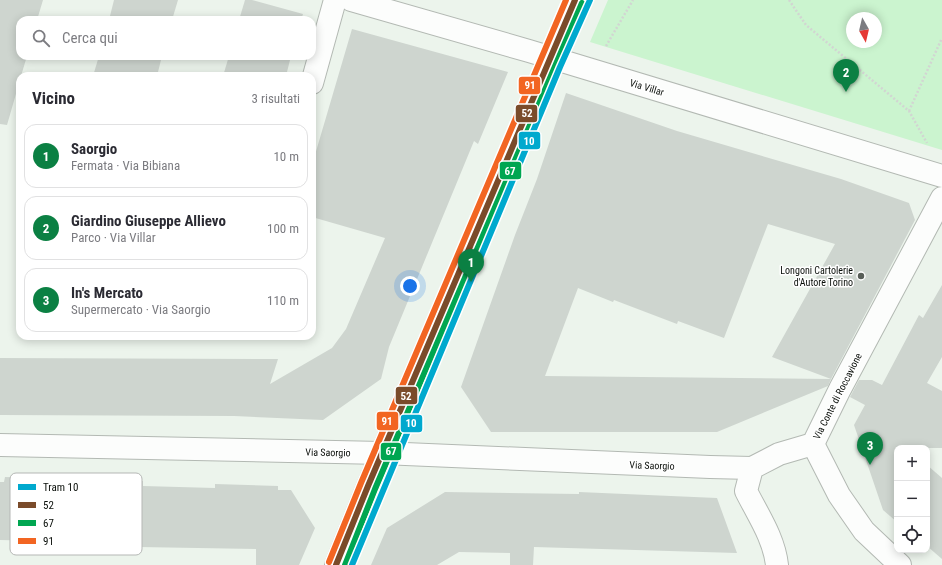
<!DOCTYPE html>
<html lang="it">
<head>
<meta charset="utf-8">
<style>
  body { margin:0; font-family:"Roboto Condensed",sans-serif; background:#f7f7f7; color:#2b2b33 }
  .controls { position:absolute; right:12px; bottom:12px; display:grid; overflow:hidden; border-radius:8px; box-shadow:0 2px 10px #0003 }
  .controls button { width:36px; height:36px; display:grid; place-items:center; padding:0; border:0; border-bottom:1px solid #e1e1e2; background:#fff; color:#2b2b33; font:20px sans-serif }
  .compass { position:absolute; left:846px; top:12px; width:36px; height:36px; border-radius:50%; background:#fff; box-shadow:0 2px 10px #0003; rotate:172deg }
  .you { position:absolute; left:410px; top:286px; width:14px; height:14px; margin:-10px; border:3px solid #fff; border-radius:50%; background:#1a73e8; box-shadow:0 0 0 6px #1a73e833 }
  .badge { display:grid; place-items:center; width:26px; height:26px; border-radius:50%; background:#0b8043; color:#fff; font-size:13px; font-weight:700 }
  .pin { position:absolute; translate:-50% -33px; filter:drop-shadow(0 1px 2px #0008) }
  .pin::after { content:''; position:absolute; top:21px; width:14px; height:12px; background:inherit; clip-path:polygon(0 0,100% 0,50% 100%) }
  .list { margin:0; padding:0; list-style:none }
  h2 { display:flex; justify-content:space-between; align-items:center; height:52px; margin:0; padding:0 16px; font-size:17px }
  h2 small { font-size:13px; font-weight:400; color:#7c7c81 }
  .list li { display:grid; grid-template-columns:26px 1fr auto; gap:12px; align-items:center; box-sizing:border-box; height:64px; margin:0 8px 8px; padding:0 8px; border:1px solid #e1e1e2; border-radius:12px }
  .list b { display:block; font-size:15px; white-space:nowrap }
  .list p { margin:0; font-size:13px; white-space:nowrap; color:#7c7c81 }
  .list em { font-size:13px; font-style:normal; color:#7c7c81 }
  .icon { flex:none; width:22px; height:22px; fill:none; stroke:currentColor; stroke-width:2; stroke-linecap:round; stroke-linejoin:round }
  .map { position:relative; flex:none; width:942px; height:565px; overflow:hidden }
  .search { position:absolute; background:#fff; box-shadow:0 2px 10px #0003; left:16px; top:16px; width:300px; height:44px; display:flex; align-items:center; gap:10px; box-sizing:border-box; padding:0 14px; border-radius:12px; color:#7c7c81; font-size:15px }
  .panel { position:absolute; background:#fff; box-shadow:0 2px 10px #0003; left:16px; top:72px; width:300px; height:268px; border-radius:12px }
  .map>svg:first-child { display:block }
  .green { fill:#cbf4cf; fill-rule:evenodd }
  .building { fill:#ced5cf }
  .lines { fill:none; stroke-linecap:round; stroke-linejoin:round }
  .minor-casing { stroke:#b3b9b3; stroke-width:24 }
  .path { stroke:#d2d5d2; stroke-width:2.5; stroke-dasharray:2 2; stroke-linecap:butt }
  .minor { stroke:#fcfdfc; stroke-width:22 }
  .bus-1-casing { stroke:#fff; stroke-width:9 }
  .bus-2-casing { stroke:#fff; stroke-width:9 }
  .bus-3-casing { stroke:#fff; stroke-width:9 }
  .bus-1 { stroke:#7a4b2a; stroke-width:6 }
  .bus-2 { stroke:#00a651; stroke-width:6 }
  .bus-3 { stroke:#f26522; stroke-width:6 }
  .tram-1-casing { stroke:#fff; stroke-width:9 }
  .tram-1 { stroke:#00a9ce; stroke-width:6 }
  .poi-dot { fill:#585e58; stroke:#fff; stroke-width:1.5 }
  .labels { text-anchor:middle; stroke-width:3; stroke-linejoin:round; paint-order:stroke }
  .street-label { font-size:10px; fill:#090e09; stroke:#fff }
  .poi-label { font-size:10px; fill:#090e09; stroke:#fff; text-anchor:end }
  .key { fill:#fff; stroke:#b5b7b5; stroke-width:1 }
  .key-label { font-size:11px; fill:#090e09 }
  .line-badge { stroke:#fff; stroke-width:1.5 }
  .badge-label { font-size:11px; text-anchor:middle; font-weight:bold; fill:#fff }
</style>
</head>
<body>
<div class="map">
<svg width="942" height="565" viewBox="0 0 942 565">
  <rect width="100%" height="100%" fill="#ecf4ec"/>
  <path class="green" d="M608,0H942V150L590,42ZM852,18H876V42H852Z"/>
  <g class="building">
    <path d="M0,0H43L37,20H20V56H27L21,76H20V80L7,125L0,124Z"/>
    <path d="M114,0H178L172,20H109Z"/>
    <path d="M245,0H252L303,14L301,20H239Z"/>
    <path d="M352,29L508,72L478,144L474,141L389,347L381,379L323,420L234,416L0,415V358L278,359L270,384L332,348L346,329L385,238L312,217V165Z"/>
    <path d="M99,56H162L157,76H93Z"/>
    <path d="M229,56H291L286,76H223Z"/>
    <path d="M566,93L677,131L841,179L909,203L915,220L831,379L772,357L835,244L768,224L724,338L678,321L677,324L614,300L613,302L578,288L545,376L831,379L828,386L717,432H491L461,387L515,235L537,179Z"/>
    <path d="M942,285V357L927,383L942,391V448H897V522L883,510L854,425L865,405L850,397L859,380H872L882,385L919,315L923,318Z"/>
    <path d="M927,465L942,478V559L927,546Z"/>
    <path d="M5,477L143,481V486L215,488V484L278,486V490H291L315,528L299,565H256V549L139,547V543L0,540V482H4Z"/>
    <path d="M445,492L579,494V492L717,498L737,553L534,547L533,565H510V553L459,552L437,565H371L387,528Z"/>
  </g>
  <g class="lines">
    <g class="minor-casing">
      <g id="minor">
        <path d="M351,0L529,51L942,176"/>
        <path d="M312,83L335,0"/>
        <path d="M813,444L839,495L864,531L900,565"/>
        <path d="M0,445L382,453L710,467L752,468"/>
        <path d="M336,565L368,486L575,0"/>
        <path d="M777,565C774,538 758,515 746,491L752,468L779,454L813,444L840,389L942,198"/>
      </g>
    </g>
    <g class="path">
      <path d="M789,0L806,25L909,111L927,143"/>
      <path d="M606,46L633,0"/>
      <path d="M909,111L942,38"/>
    </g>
    <use href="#minor" class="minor"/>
    <g class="bus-1-casing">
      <path id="bus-1" d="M336,565L368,486L575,0"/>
    </g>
    <g class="bus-2-casing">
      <path id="bus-2" d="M345,565L375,489L582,3"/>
    </g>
    <g class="bus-3-casing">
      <path id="bus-3" d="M329,562L361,483L566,0"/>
    </g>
    <use href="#bus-1" class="bus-1"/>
    <use href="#bus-2" class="bus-2"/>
    <use href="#bus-3" class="bus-3"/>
    <g class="tram-1-casing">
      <path id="tram-1" d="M352,565L560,67L590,0"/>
    </g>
    <use href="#tram-1" class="tram-1"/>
  </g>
  <circle class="poi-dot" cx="861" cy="276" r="4"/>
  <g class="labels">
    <g class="street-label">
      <text transform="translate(647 87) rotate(17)" y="4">Via Villar</text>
      <text transform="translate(837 396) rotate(-63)" y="4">Via Conte di Roccavione</text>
      <text transform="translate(328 452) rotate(1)" y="4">Via Saorgio</text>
      <text transform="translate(652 465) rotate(2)" y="4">Via Saorgio</text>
    </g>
    <g class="poi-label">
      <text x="853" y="274">Longoni Cartolerie<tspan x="853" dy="12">d'Autore Torino</tspan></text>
    </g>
  </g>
  <rect x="10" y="473" width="132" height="82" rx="6" class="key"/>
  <rect x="18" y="484" width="18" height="6" fill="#00a9ce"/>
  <rect x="18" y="502" width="18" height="6" fill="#7a4b2a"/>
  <rect x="18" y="520" width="18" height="6" fill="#00a651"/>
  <rect x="18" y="538" width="18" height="6" fill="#f26522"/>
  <g class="key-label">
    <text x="43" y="491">Tram 10</text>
    <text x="43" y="509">52</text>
    <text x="43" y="527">67</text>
    <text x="43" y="545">91</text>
  </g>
  <g class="line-badge">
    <rect x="518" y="76" width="23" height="19" rx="4" fill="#f26522"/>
    <rect x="515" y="104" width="23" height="19" rx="4" fill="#7a4b2a"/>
    <rect x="518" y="131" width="23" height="19" rx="4" fill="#00a9ce"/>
    <rect x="499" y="161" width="23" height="19" rx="4" fill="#00a651"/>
    <rect x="395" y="386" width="23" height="19" rx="4" fill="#7a4b2a"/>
    <rect x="376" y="411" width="23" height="20" rx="4" fill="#f26522"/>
    <rect x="400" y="414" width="23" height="19" rx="4" fill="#00a9ce"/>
    <rect x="380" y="442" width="22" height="19" rx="4" fill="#00a651"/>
  </g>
  <g class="badge-label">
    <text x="530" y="89">91</text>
    <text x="527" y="117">52</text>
    <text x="529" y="145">10</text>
    <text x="510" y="175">67</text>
    <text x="406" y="400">52</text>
    <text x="387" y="425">91</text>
    <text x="411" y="427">10</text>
    <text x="391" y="455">67</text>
  </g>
</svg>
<div class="controls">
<button>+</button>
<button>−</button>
<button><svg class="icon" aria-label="locate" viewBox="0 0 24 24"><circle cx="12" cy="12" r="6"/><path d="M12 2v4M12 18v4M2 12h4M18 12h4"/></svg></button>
</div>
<svg class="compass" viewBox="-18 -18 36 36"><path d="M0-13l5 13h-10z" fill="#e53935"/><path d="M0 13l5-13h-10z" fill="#7c7c81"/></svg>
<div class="you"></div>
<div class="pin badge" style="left:471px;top:282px">1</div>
<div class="pin badge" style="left:846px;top:92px">2</div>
<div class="pin badge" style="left:870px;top:465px">3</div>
<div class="search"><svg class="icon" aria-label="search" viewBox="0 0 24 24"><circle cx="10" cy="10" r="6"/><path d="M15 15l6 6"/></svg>Cerca qui</div>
<section class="panel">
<h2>Vicino<small>3 risultati</small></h2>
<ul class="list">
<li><span class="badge">1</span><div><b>Saorgio</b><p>Fermata · Via Bibiana</p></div><em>10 m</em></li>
<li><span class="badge">2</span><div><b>Giardino Giuseppe Allievo</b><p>Parco · Via Villar</p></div><em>100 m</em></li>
<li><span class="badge">3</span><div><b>In's Mercato</b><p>Supermercato · Via Saorgio</p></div><em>110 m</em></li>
</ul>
</section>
</div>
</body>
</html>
